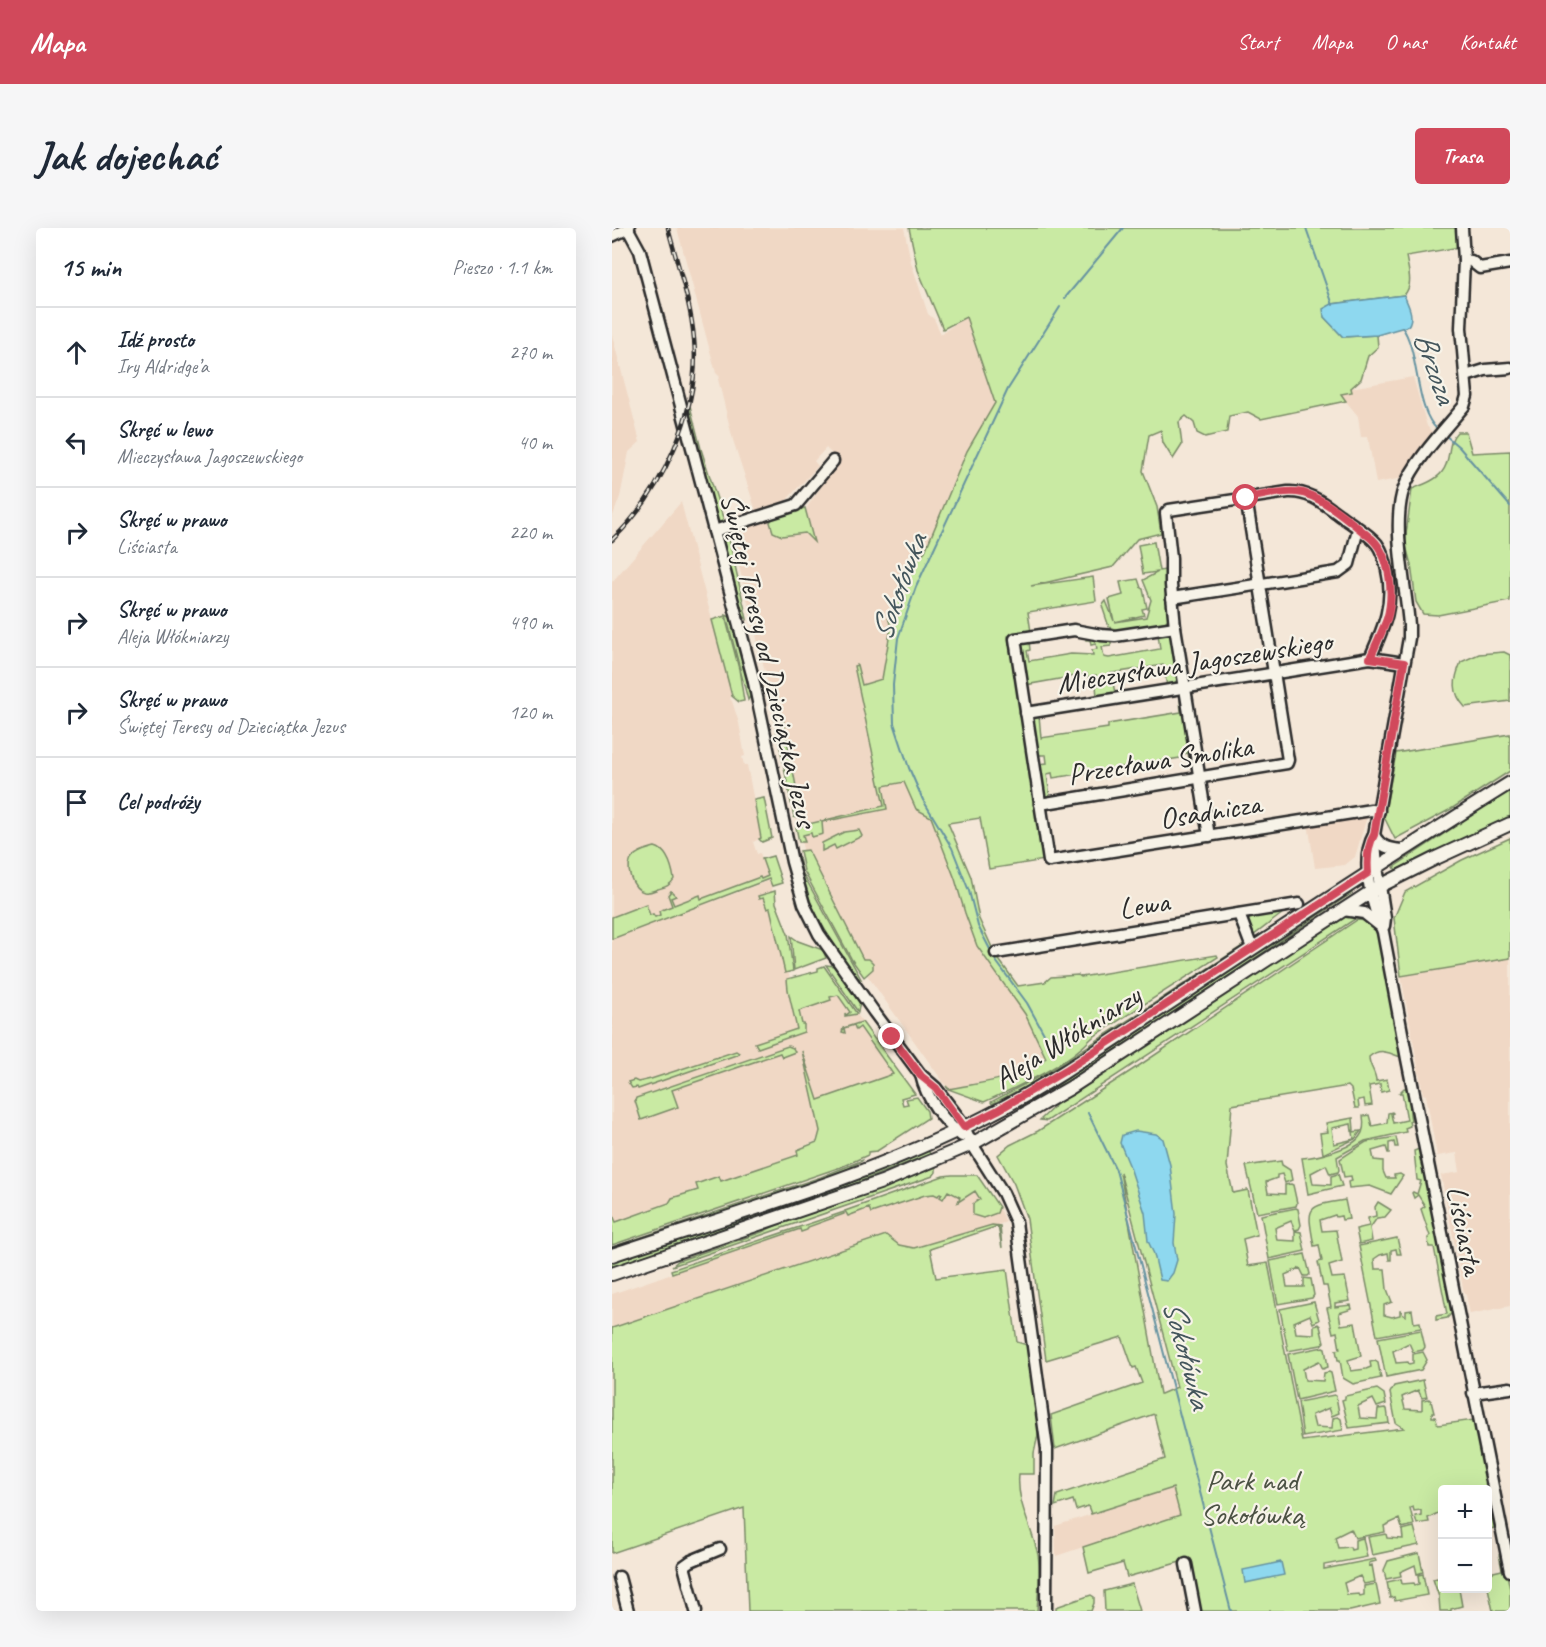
<!DOCTYPE html>
<html lang="pl">
<head>
<meta charset="utf-8">
<style>
  body { margin:0; font-family:Caveat,sans-serif; background:#f6f6f7; color:#1f2937 }
  .controls { position:absolute; right:18px; bottom:18px; display:grid; overflow:hidden; border-radius:6px; box-shadow:0 6px 24px #0002 }
  .controls button { width:54px; height:54px; display:grid; place-items:center; padding:0; border:0; border-bottom:2px solid #e0e1e3; background:#fff; color:#1f2937; font:30px sans-serif }
  .stop { position:absolute; width:18px; height:18px; margin:-14px; border:4px solid #d1495b; border-radius:50%; background:#fff }
  .stop.end { background:#d1495b; border-color:#fff; box-shadow:0 2px 6px #0008 }
  .list { margin:0; padding:0; list-style:none }
  h2 { display:flex; justify-content:space-between; align-items:center; height:78px; margin:0; padding:0 24px; font-size:26px }
  h2 small { font-size:20px; font-weight:400; color:#747a83 }
  .list li { display:grid; grid-template-columns:39px 1fr auto; gap:18px; align-items:center; box-sizing:border-box; height:90px; padding:0 24px; border-top:2px solid #e0e1e3 }
  .list b { display:block; font-size:22px; white-space:nowrap }
  .list p { margin:0; font-size:20px; white-space:nowrap; color:#747a83 }
  .list em { font-size:20px; font-style:normal; color:#747a83 }
  .icon { flex:none; width:33px; height:33px; fill:none; stroke:currentColor; stroke-width:2; stroke-linecap:round; stroke-linejoin:round }
  .map { position:relative; flex:none; width:898px; height:1383px; overflow:hidden; border-radius:6px }
  header { display:flex; align-items:center; gap:36px; box-sizing:border-box; height:84px; padding:0 30px; background:#d1495b; color:#fff }
  header strong { font-size:28px }
  nav { display:flex; gap:33px; margin-inline-start:auto; font-size:21px }
  .intro { display:flex; align-items:center; justify-content:space-between; box-sizing:border-box; height:144px; padding:0 36px }
  h1 { margin:0; font-size:42px }
  .button { padding:15px 27px; border-radius:6px; background:#d1495b; color:#fff; font-size:21px; font-weight:700 }
  main { display:flex; gap:36px; padding:0 36px }
  aside { flex:1; background:#fff; border-radius:6px; box-shadow:0 6px 24px #0002 }
  .map>svg:first-child { display:block }
  .built { fill:#f0d8c5 }
  .green { fill:#c9eaa3; stroke:#7a8a67; stroke-width:1.5; fill-rule:evenodd }
  .water { fill:#8ed8ef; stroke:#6693a1; stroke-width:1.5 }
  .lines { fill:none; stroke-linecap:round; stroke-linejoin:round }
  .stream { stroke:#6693a1; stroke-width:2 }
  .minor-casing { stroke:#2b2b2b; stroke-width:15 }
  .major-casing { stroke:#2b2b2b; stroke-width:16 }
  .minor { stroke:#f7f3e8; stroke-width:10 }
  .major { stroke:#f7f3e8; stroke-width:12 }
  .rail-casing { stroke:#2b2b2b; stroke-width:4.5 }
  .rail { stroke:#f7f3e8; stroke-width:2; stroke-dasharray:7; stroke-linecap:butt }
  .route { stroke:#d1495b; stroke-width:8 }
  .labels { text-anchor:middle; stroke-width:4.5; stroke-linejoin:round; paint-order:stroke }
  .street-label { font-size:30px; fill:#2b2b2b; stroke:#f7f3e8 }
  .park-label { font-size:30px; fill:#4b5143; stroke:#f7f3e8 }
  .water-label { font-size:32px; font-style:italic; fill:#44565c; stroke:#f7f3e8 }
</style>
</head>
<body>
<header>
<strong>Mapa</strong>
<nav><a>Start</a><a>Mapa</a><a>O nas</a><a>Kontakt</a></nav>
</header>
<div class="intro"><h1>Jak dojechać</h1><a class="button">Trasa</a></div>
<main>
<aside>
<h2>15 min<small>Pieszo · 1.1 km</small></h2>
<ul class="list">
<li><svg class="icon" aria-label="ahead" viewBox="0 0 24 24"><path d="M12 20V5M6 11l6-6 6 6"/></svg><div><b>Idź prosto</b><p>Iry Aldridge’a</p></div><em>270 m</em></li>
<li><svg class="icon" aria-label="left" viewBox="0 0 24 24"><path d="M17 20v-9H6M10 6l-5 5 5 5"/></svg><div><b>Skręć w lewo</b><p>Mieczysława Jagoszewskiego</p></div><em>40 m</em></li>
<li><svg class="icon" aria-label="right" viewBox="0 0 24 24"><path d="M7 20v-9h11M14 6l5 5-5 5"/></svg><div><b>Skręć w prawo</b><p>Liściasta</p></div><em>220 m</em></li>
<li><svg class="icon" aria-label="right" viewBox="0 0 24 24"><path d="M7 20v-9h11M14 6l5 5-5 5"/></svg><div><b>Skręć w prawo</b><p>Aleja Włókniarzy</p></div><em>490 m</em></li>
<li><svg class="icon" aria-label="right" viewBox="0 0 24 24"><path d="M7 20v-9h11M14 6l5 5-5 5"/></svg><div><b>Skręć w prawo</b><p>Świętej Teresy od Dzieciątka Jezus</p></div><em>120 m</em></li>
<li><svg class="icon" aria-label="arrive" viewBox="0 0 24 24"><path d="M6 21V4h12l-3 4 3 4H6"/></svg><div><b>Cel podróży</b></div></li>
</ul>
</aside>
<div class="map">
<svg width="898" height="1383" viewBox="0 0 898 1383">
  <rect width="100%" height="100%" fill="#f4e7d8"/>
  <filter id="ink" filterUnits="userSpaceOnUse"><feTurbulence type="fractalNoise" baseFrequency=".0167" numOctaves="2"/><feDisplacementMap in="SourceGraphic" scale="12" xChannelSelector="R" yChannelSelector="G"/><feConvolveMatrix kernelMatrix="1 2 1 2 8 2 1 2 1" color-interpolation-filters="sRGB"/></filter>
  <g filter="url(#ink)">
    <g class="built">
      <path d="M65,0H292L299,34L316,86L322,91L329,106L354,88L383,175L355,223L313,323L301,337L279,399L270,451L250,457L271,558L292,554L304,581L319,589L347,661L353,686L365,718L413,786L434,830L420,841L405,847L337,861L334,858L255,747H251L195,641L163,484L118,302L193,282L227,233L214,220L202,233L206,238L169,278L144,283L121,212L106,151L108,149L104,145Z"/>
      <path d="M0,107L28,214L17,224L8,269L0,290Z"/>
      <path d="M801,149L815,198L822,206L791,250L764,255L756,209H749L746,188L728,166L740,164L739,160Z"/>
      <path d="M69,274L120,468L118,471L120,473L127,495L133,528L130,529L132,537H135L149,610L141,614L145,626L148,625L158,651L82,681L158,652L178,752L212,741L303,866L205,872L190,823L208,903L204,913L185,921L186,926L109,953L107,948L84,955L85,961L60,970L58,975L3,995L0,985V354Z"/>
      <path d="M756,585L743,629L733,637L703,640L696,595Z"/>
      <path d="M898,730V1078L858,1086L854,1067L852,1065L829,947L848,944L845,925L825,928L814,867L811,866L789,748Z"/>
      <path d="M330,955L363,962L387,979L394,994L318,1021L208,1030L0,1100V1066L233,985Z"/>
      <path d="M561,1260L568,1287L444,1328L443,1298Z"/>
    </g>
    <g class="green">
      <path d="M297,0H846L848,19L794,28C796,41 802,57 792,67L720,76L712,89L731,109L765,107L766,119L756,128L749,151L739,160L740,164L729,166L734,173L649,191L636,184L617,188L615,204L593,209L585,205L582,195L574,188L567,194L570,217L561,231L551,215L549,202L537,207L531,243L545,279L549,305L525,311L501,339L419,358L481,349L484,373L416,384L419,404L413,405L412,403V405L396,408L433,632L377,641L368,590L336,595L359,649L367,691L383,726L406,758L433,754L439,749L466,747L469,749L605,727L606,729L481,809C454,838 407,858 372,874L336,861L334,858L337,861C372,854 405,852 434,830L413,786L365,718L353,685L343,651L319,589L304,581L292,554L271,558L275,581L210,594L211,606L200,609L199,605L191,607L193,614H187L184,599L272,578L242,438L245,437L250,457L270,451L279,399L276,389L301,337L313,323L355,223L383,175L354,89L331,101L306,42Z"/>
      <path d="M78,178L89,221L113,296L107,294L104,288L77,183Z"/>
      <path d="M845,204H854L860,225L898,223V373L826,387L811,386L804,374L799,337L793,314L800,261C810,257 823,253 830,244C840,232 834,215 845,204Z"/>
      <path d="M193,280L202,314L193,305L170,308L161,304L158,294L162,288Z"/>
      <path d="M115,302L135,391L130,387L109,308Z"/>
      <path d="M542,314L547,343L553,342L554,346L557,390L553,394L505,402L497,399L490,378L494,373L502,393L497,371L511,367L508,354L526,351L529,360L531,361L535,380L530,381L532,387L503,394L534,389L539,372L531,352L546,344L531,346L526,317Z"/>
      <path d="M114,387L120,390L139,463V467L136,472Z"/>
      <path d="M113,388L127,441L132,473L127,474L120,468L100,392Z"/>
      <path d="M554,405H558L560,409L566,448C565,455 562,456 555,458L551,437L495,446L496,455H501L503,465L485,468L484,458L490,455V450L484,451V447L476,449L475,446L413,457L408,420L410,414L417,413L418,422L415,423L417,433L459,426L481,427L480,422L485,421L484,416L479,417L478,412H474V409L499,411V418L490,419L492,429L497,430L548,421L546,406Z"/>
      <path d="M892,424L898,427V473L853,479C839,464 842,451 849,434L867,426Z"/>
      <path d="M571,471L581,533L578,534L576,525L570,526L568,530L441,550L440,545L435,546L438,569L433,568L427,536L435,535L434,527H425L419,492L427,487L429,510L496,500V496L569,484L568,472Z"/>
      <path d="M167,487L171,491L189,584L188,589L184,590L182,589L162,489Z"/>
      <path d="M898,506V543L839,581L783,611L772,589L784,525Z"/>
      <path d="M898,562V590L784,642L782,639Z"/>
      <path d="M152,570L160,610L150,614L147,611L149,610L142,572Z"/>
      <path d="M247,602L250,608L224,621L222,617L210,623V615L232,604Z"/>
      <path d="M898,610V730L789,748L782,690L793,664L850,632Z"/>
      <path d="M43,619C55,622 60,639 62,651C58,658 53,659 46,661C41,663 38,665 32,664C20,661 12,638 21,629C26,623 36,621 43,619Z"/>
      <path d="M196,622L251,731H257L261,735V741L252,749L240,732L192,643L188,623Z"/>
      <path d="M161,628L170,655L160,658L157,651L0,711V689L34,676L38,687L41,686L43,689L48,687L47,683L60,678L56,667L59,663L64,668L59,670L62,677L88,667L89,671L148,649L149,651L156,648L150,631Z"/>
      <path d="M184,630H187L190,644L249,751L246,750C215,707 197,683 184,630Z"/>
      <path d="M163,663L164,675L176,706L181,743L173,745L158,680L155,681L151,670L147,671L146,668Z"/>
      <path d="M738,663L740,665C623,742 510,824 389,894L388,892L439,862L487,828Z"/>
      <path d="M675,682L642,707L638,705L635,694L639,689Z"/>
      <path d="M740,686L745,688L743,691L435,893L428,892L445,876L728,691Z"/>
      <path d="M745,692L758,693L766,707L772,724L791,830C778,825 768,819 757,829C757,838 764,844 764,853L775,851L777,862L769,864L768,856L757,858L760,877L753,878L752,871L746,872L747,880H743L739,861L736,858L620,877L615,938L621,965L636,962L645,1007L631,1011L636,1038L656,1035L690,1213L792,1200L784,1195L778,1165L782,1158L811,1152L815,1169L810,1170L806,1162L790,1169L793,1181L810,1182V1172L817,1171L819,1173L822,1185H820V1189H823L826,1197L862,1192L884,1300L876,1301V1262H831L830,1283L816,1290L817,1294L805,1296L803,1288L809,1287V1282L802,1283L801,1279L798,1280L802,1297L790,1300L787,1291L772,1298L773,1304L743,1310L739,1301L723,1309L726,1320L738,1319L739,1322L743,1321V1312L751,1310L755,1329L712,1337V1341L763,1331L764,1333L757,1335V1338L760,1337L763,1354L752,1356L748,1348L732,1355L735,1367L747,1366L748,1368L752,1367V1358L764,1356L768,1376L738,1383H589L579,1331L515,1349L511,1335L477,1345L471,1319L568,1287L561,1260L479,1286L476,1278L464,1282L461,1272L443,1278L445,1267L553,1231L542,1186L443,1221L439,1187L530,1155L524,1139L521,1140L510,1109L434,1132L415,991L402,956L386,927L398,917L426,903L528,837ZM508,944L565,1159L549,1166H548Z"/>
      <path d="M179,708L186,713L211,722L214,730L182,742Z"/>
      <path d="M632,717L629,721C548,774 468,832 380,876L379,874L441,841Z"/>
      <path d="M214,737L223,738L248,773L246,784Z"/>
      <path d="M212,738L245,786L233,788V785L234,787L238,784L226,767L218,769L219,772L187,783L190,796H192V804L146,820L143,815L185,801L176,762L175,751L206,743V740Z"/>
      <path d="M250,794L303,866L289,870L291,877L296,876L294,871L305,869L315,883L316,890L265,923L256,924V927L229,939L0,1017V985L4,994L57,975L60,970L86,962L84,956L107,948L109,953L186,927L185,922L205,914L208,903L190,823L206,872L281,846L248,799L244,802L242,797L232,800L233,805L230,804L231,800Z"/>
      <path d="M176,818L181,820L183,824L170,829L168,825L60,862L66,879L29,892L23,873L24,870Z"/>
      <path d="M124,823L127,825L124,827L26,861L25,859L20,860L16,854L22,852L26,854L39,851Z"/>
      <path d="M792,860L796,861C800,872 796,881 799,892L797,893L798,898L793,900L794,904L753,913L725,929L727,942L726,944L718,946L714,937L699,945L701,956L719,957V948L726,946L730,958L696,966L690,930C705,929 740,921 748,908C752,903 752,894 751,888L757,887L760,898L775,895L776,885L780,884L781,885L779,886L781,895L795,892L790,865H787Z"/>
      <path d="M741,890L742,902L740,903L739,896L720,900L722,916L742,911L741,904L749,903L743,911L711,926L708,905L716,904L714,895Z"/>
      <path d="M784,909L786,919H783L782,914L777,915V925H776L774,919L760,923L762,932L771,933V943L774,950H783L782,947L788,946L791,948L779,966L758,958L737,960L736,954L740,953L739,948L732,949L728,931L754,914Z"/>
      <path d="M807,921L841,1084L835,1090L824,1092V1088L835,1086L822,1019H817L816,1010L818,1008L809,981L813,978L806,967L802,970L800,965L801,964L805,966L809,953L805,952L802,923Z"/>
      <path d="M316,922L318,926L211,968L0,1040V1033L238,953Z"/>
      <path d="M251,932L237,940L205,952L0,1022V1019L209,949Z"/>
      <path d="M669,933L670,937L678,942L680,952L673,955L670,946L665,947V950L654,954L656,965L673,966V957L679,956L681,957L685,975L684,978L645,985L634,938Z"/>
      <path d="M324,939V944L321,948L60,1038L66,1033L150,1004L171,994L263,962Z"/>
      <path d="M340,947H365L387,979L385,985L371,990L361,987V976L368,971L363,963L346,974L348,969L336,963L331,971L328,969L330,966L328,965L326,968L322,966L313,967L259,985L257,980L236,988L233,983L331,948Z"/>
      <path d="M733,972L737,991L730,992L729,988L724,989L723,987L708,992L710,1003L724,1002L730,1034L717,1038L720,1050L733,1049L738,1073L723,1075V1079L739,1077L740,1081L727,1085L729,1097L743,1095L749,1128L736,1132L739,1143L754,1141L759,1139L758,1134L763,1133L766,1135L769,1150L741,1156L731,1150L728,1132H726L724,1122L728,1121L725,1104L721,1105L715,1080L719,1079L715,1058H711L706,1034L710,1033L707,1017L702,1018C695,979 693,978 733,972Z"/>
      <path d="M766,974L779,982L773,989L765,990L758,1000L760,1013L747,1016L744,1001L757,998L756,990L764,988L763,979Z"/>
      <path d="M684,980L686,981L689,997L687,1001L683,1002L679,993L663,1000L665,1012L683,1013V1003L689,1004L693,1023L657,1031L649,987Z"/>
      <path d="M232,984V986L196,999L195,1002L189,1004L188,1001L60,1045L59,1042Z"/>
      <path d="M380,997L388,998L390,1020L386,998L318,1021L324,1050L395,1041L405,1114L415,1117L427,1202L422,1225V1246H407C404,1274 420,1299 426,1327C429,1344 426,1365 425,1383H136L132,1280L0,1325V1100L274,1007L287,1017L302,1020Z"/>
      <path d="M785,1010L789,1026H785L784,1021L779,1022V1032H777L776,1025L768,1027L762,1031L763,1041H773L775,1061L780,1074L772,1077V1087L780,1089L788,1087V1082H789L791,1087L794,1088V1083L800,1082L802,1095L808,1094L809,1100L765,1108L747,1018Z"/>
      <path d="M693,1026L698,1046L696,1048H692L688,1040L673,1047L675,1059H692V1050L699,1051L702,1067L700,1070L666,1076L658,1033Z"/>
      <path d="M702,1074L707,1092L701,1095L698,1087L682,1094L684,1105L702,1106V1097L706,1096L708,1098L712,1114L709,1117L676,1123L668,1081Z"/>
      <path d="M809,1102L813,1119L811,1122L801,1124L797,1115L781,1123L784,1135L796,1134L797,1136L801,1135V1126L811,1124L815,1132L809,1142L774,1149L766,1110Z"/>
      <path d="M711,1119L713,1120L716,1139L711,1141L707,1133L691,1141L693,1152L711,1153L712,1145L717,1144L719,1145L723,1163L685,1172L676,1126Z"/>
      <path d="M765,1161L772,1166L774,1176L765,1179L761,1171L746,1178L748,1190L765,1191L766,1181L773,1180L775,1181L777,1195L737,1200L730,1172L733,1171V1168Z"/>
      <path d="M722,1167L724,1168L727,1185L720,1188L717,1180L700,1187L703,1199L720,1200L721,1190L726,1189L729,1191L731,1202L691,1209L686,1174Z"/>
      <path d="M802,1299L807,1317L760,1327L756,1309L774,1306L775,1310L791,1311L790,1302Z"/>
      <path d="M807,1325L811,1344L805,1346L803,1337L788,1344L789,1348L774,1351L772,1342L776,1333Z"/>
      <path d="M887,1326L892,1346H895L898,1361V1383H881L876,1360V1342L877,1345L890,1342Z"/>
      <path d="M811,1346L815,1367L783,1373L782,1369L778,1370L775,1354L789,1351L790,1356L802,1355L803,1357L807,1356L806,1347Z"/>
      <path d="M830,1349L831,1360L847,1361L850,1378L839,1381V1383H828L827,1369L821,1351Z"/>
      <path d="M520,1356L528,1383H493L492,1363Z"/>
      <path d="M479,1367L482,1369V1375L479,1383H444V1379L447,1378Z"/>
    </g>
    <g class="water">
      <path d="M792,67C796,77 803,88 796,98L765,107L731,109L712,89L711,81L720,76Z"/>
      <path d="M524,903L544,906L551,911L558,937L564,986L562,1015L565,1032L561,1045L555,1053L548,1052L542,1026L536,1013L533,985L518,939L508,915L510,907Z"/>
      <path d="M669,1334L672,1347L633,1355L631,1342Z"/>
    </g>
    <g class="lines">
      <g class="stream">
        <path d="M694,0L721,77"/>
        <path d="M453,70L511,0"/>
        <path d="M790,99C808,123 802,182 826,202"/>
        <path d="M833,207L847,219L898,278"/>
        <path d="M442,824L415,775L384,733L366,698L357,663L340,620L311,572L297,540L282,495L281,457L286,410L304,359L396,161L448,79"/>
        <path d="M476,885L504,942L619,1383"/>
      </g>
      <g class="minor-casing">
        <g id="minor">
          <path d="M850,0L852,32L849,100L855,168L852,178C833,201 802,233 792,260C779,296 794,358 797,397V410L762,607C747,633 761,678 771,704L795,831L898,1343"/>
          <path d="M16,1L28,23L141,450L180,634L192,676L207,706L262,784L309,847L324,860L349,893L360,916L391,965L404,994L435,1221L434,1383"/>
          <path d="M0,8L17,0"/>
          <path d="M852,32L859,33L868,40L898,35"/>
          <path d="M854,148L873,142L898,140"/>
          <path d="M102,303L184,277L221,233"/>
          <path d="M560,370L726,344L737,336L746,301"/>
          <path d="M563,399L503,408L489,407L462,402L403,411L437,633L759,582L767,583"/>
          <path d="M414,485L758,430L792,435"/>
          <path d="M428,576L675,535L676,532L634,270"/>
          <path d="M762,607C768,619 778,621 790,622"/>
          <path d="M597,608L563,399L559,357V330L554,285L557,282L676,264C698,263 712,276 729,288C741,297 756,305 765,316C771,324 773,333 775,342C783,375 771,401 758,430"/>
          <path d="M763,612L765,639L773,690L772,698"/>
          <path d="M731,682L752,685L767,697"/>
          <path d="M627,686L640,720"/>
          <path d="M384,725L687,676"/>
          <path d="M309,847C314,870 332,894 350,908"/>
          <path d="M861,1165L898,1160"/>
          <path d="M574,1336L583,1383"/>
          <path d="M7,1349L16,1383"/>
          <path d="M84,1383L72,1338L79,1333L108,1321"/>
        </g>
      </g>
      <g class="major-casing">
        <g id="major">
          <path d="M0,1027C126,985 256,949 375,888C446,852 512,804 579,761C685,691 790,622 898,555"/>
          <path d="M0,1046L270,954L360,916L458,860L768,658L824,630L898,596"/>
        </g>
      </g>
      <use href="#minor" class="minor"/>
      <use href="#major" class="major"/>
      <g class="rail-casing">
        <path id="rail" d="M0,312C50,265 89,181 82,111C79,74 65,36 56,0"/>
      </g>
      <use href="#rail" class="rail"/>
    </g>
  </g>
  <g class="lines" filter="url(#ink)">
    <path class="route" d="M280,809L309,848L324,860L352,899L386,882L454,842L756,645C755,632 755,618 762,607L792,435L758,430C764,417 770,404 775,391C782,367 779,329 760,311C741,296 709,266 685,264C669,262 650,268 634,270"/>
  </g>
  <g class="labels">
    <g class="street-label">
      <text transform="translate(157 432) rotate(77)" y="10">Świętej Teresy od Dzieciątka Jezus</text>
      <text transform="translate(582 434) rotate(-9)" y="10">Mieczysława Jagoszewskiego</text>
      <text transform="translate(548 532) rotate(-9)" y="10">Przecława Smolika</text>
      <text transform="translate(598 583) rotate(-9)" y="10">Osadnicza</text>
      <text transform="translate(532 677) rotate(-9)" y="10">Lewa</text>
      <text transform="translate(455 809) rotate(-32)" y="10">Aleja Włókniarzy</text>
      <text transform="translate(853 1002) rotate(79)" y="10">Liściasta</text>
    </g>
    <g class="park-label">
      <text x="640" y="1262">Park nad<tspan x="640" dy="34">Sokołówką</tspan></text>
    </g>
    <g class="water-label">
      <text transform="translate(824 139) rotate(71)" y="11">Brzoza</text>
      <text transform="translate(286 359) rotate(-70)" y="11">Sokołówka</text>
      <text transform="translate(576 1126) rotate(75)" y="11">Sokołówka</text>
    </g>
  </g>
</svg>
<div class="controls">
<button>+</button>
<button>−</button>
</div>
<div class="stop" style="left:634px;top:270px"></div>
<div class="stop end" style="left:280px;top:809px"></div>
</div>
</main>
</body>
</html>
